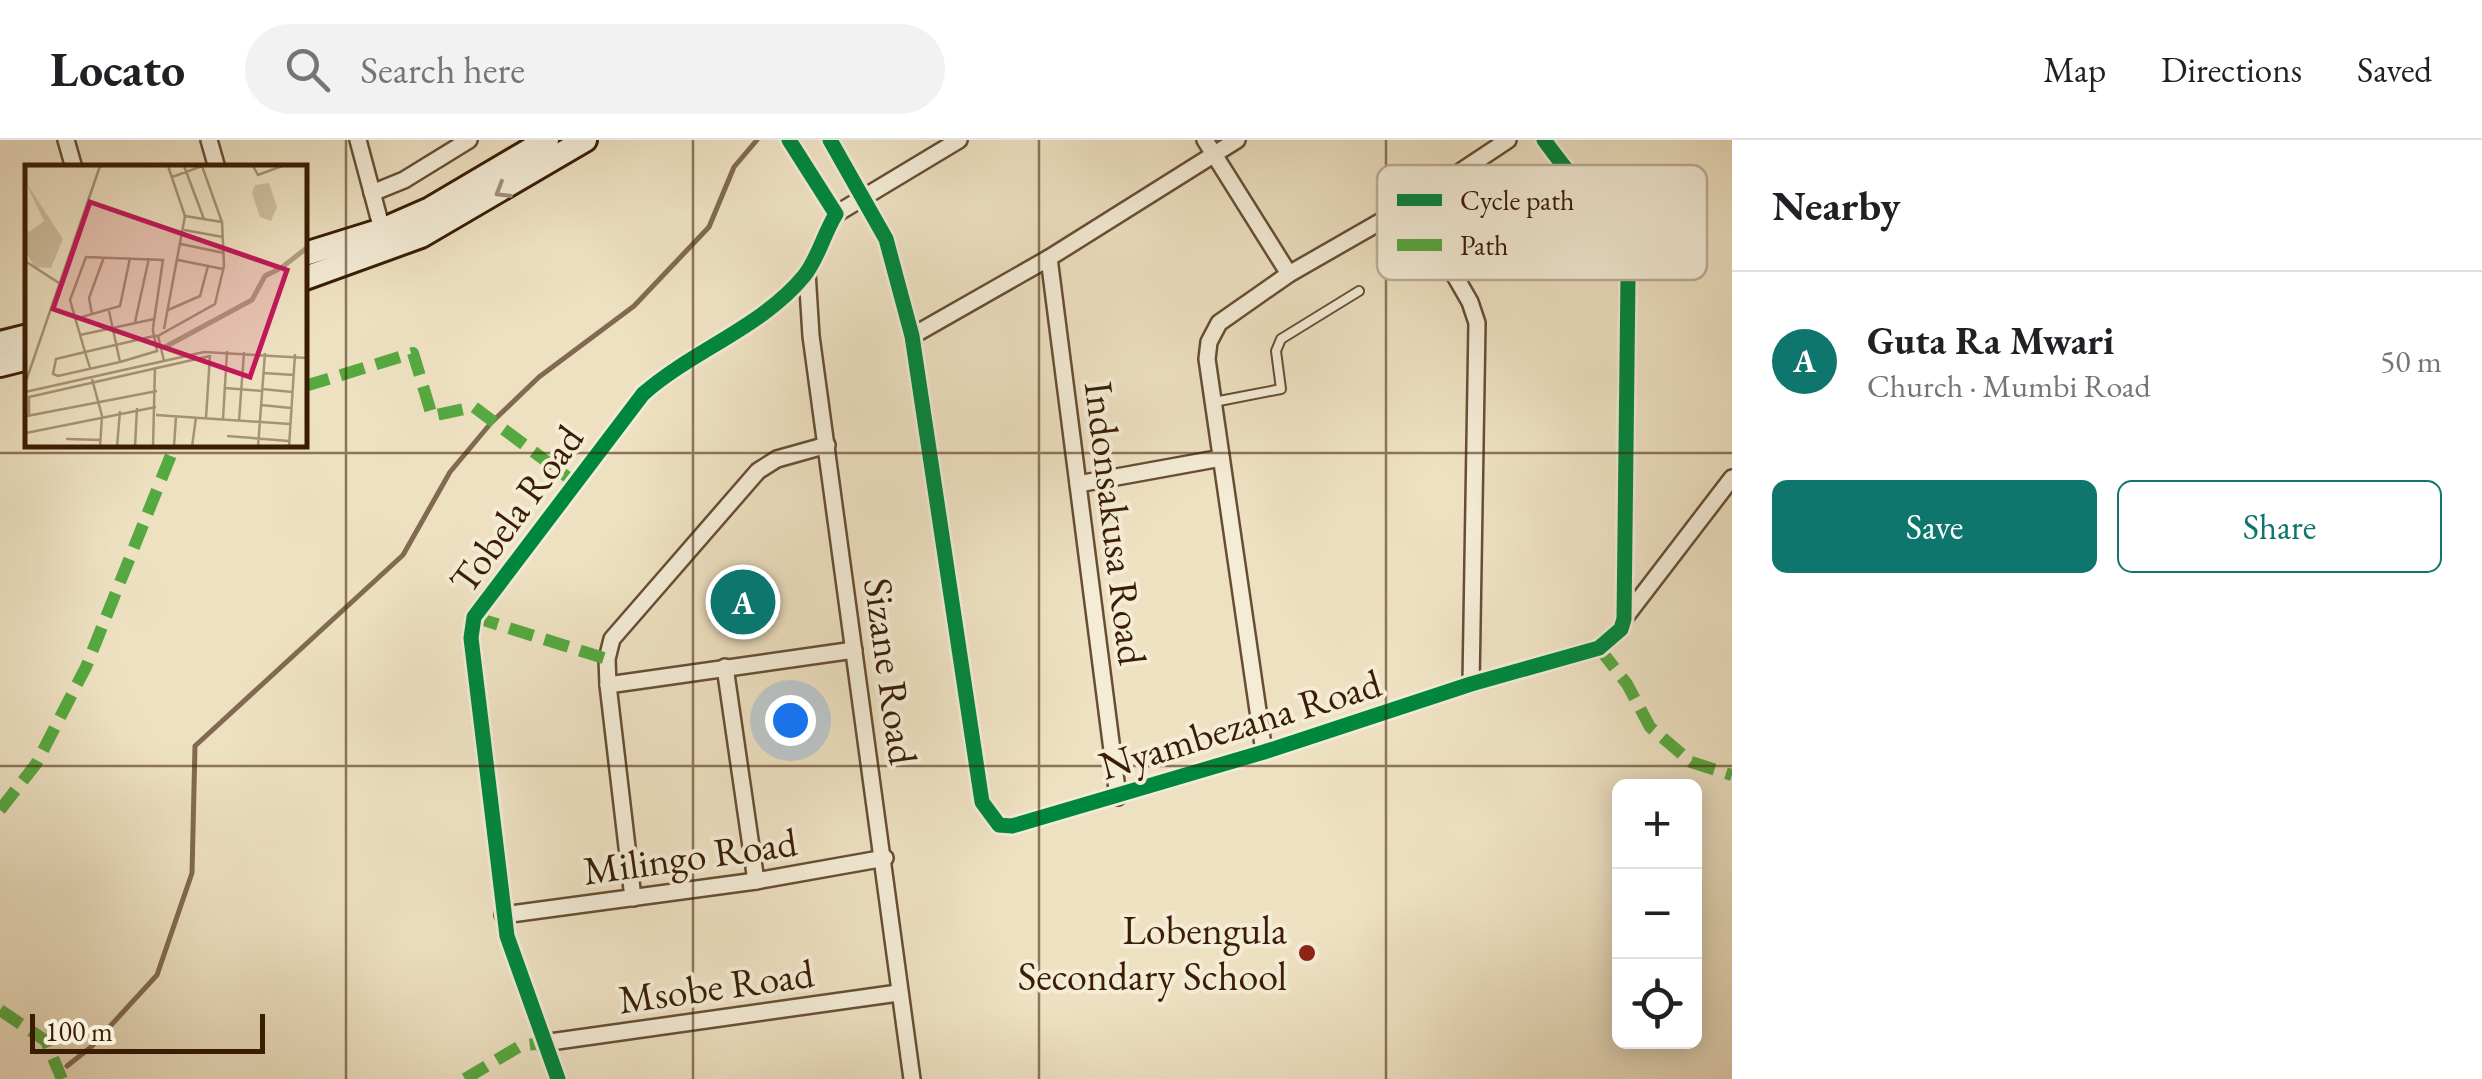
<!DOCTYPE html>
<html lang="en">
<head>
<meta charset="utf-8">
<style>
  body { margin:0; font-family:"EB Garamond",serif; background:#f2f2f2; color:#202124 }
  .controls { position:absolute; right:30px; bottom:30px; display:grid; overflow:hidden; border-radius:15px; box-shadow:0 5px 25px #0003 }
  .controls button { width:90px; height:90px; display:grid; place-items:center; padding:0; border:0; border-bottom:2px solid #e0e0e0; background:#fff; color:#202124; font:50px sans-serif }
  .scale { position:absolute; left:30px; bottom:25px; width:235px; box-sizing:border-box; padding-left:10px; border:5px solid #3a1d03; border-top:0; font-size:28px; line-height:35px; white-space:nowrap; color:#3a1d03; -webkit-text-stroke:8px #f4ecd7; paint-order:stroke }
  .you { position:absolute; left:790px; top:580px; width:35px; height:35px; margin:-25px; border:8px solid #fff; border-radius:50%; background:#1a73e8; box-shadow:0 0 0 15px #1a73e833 }
  .badge { display:grid; place-items:center; width:65px; height:65px; border-radius:50%; background:#0f766e; color:#fff; font-size:32px; font-weight:700 }
  .pin { position:absolute; translate:-50% -50%; border:5px solid #fff; box-shadow:0 2px 10px #0006 }
  .list { margin:0; padding:0; list-style:none }
  h2 { display:flex; justify-content:space-between; align-items:center; height:130px; margin:0; padding:0 40px; font-size:42px }
  h2 small { font-size:32px; font-weight:400; color:#757577 }
  .list li { display:grid; grid-template-columns:65px 1fr auto; gap:30px; align-items:center; box-sizing:border-box; height:180px; padding:0 40px; border-top:2px solid #e0e0e0 }
  .list b { display:block; font-size:38px; white-space:nowrap }
  .list p { margin:0; font-size:32px; white-space:nowrap; color:#757577 }
  .list em { font-size:32px; font-style:normal; color:#757577 }
  .actions { display:flex; gap:20px; padding:30px 40px }
  .actions a { flex:1; padding:22px 0; border:2px solid #0f766e; border-radius:15px; text-align:center; font-size:35px; color:#0f766e }
  .actions .main { background:#0f766e; color:#fff }
  .icon { flex:none; width:55px; height:55px; fill:none; stroke:currentColor; stroke-width:2; stroke-linecap:round; stroke-linejoin:round }
  .map { position:relative; flex:none; width:1732px; height:939px; overflow:hidden }
  header { display:flex; align-items:center; gap:60px; box-sizing:border-box; height:140px; padding:0 50px; background:#fff; border-bottom:2px solid #e0e0e0 }
  header strong { font-size:48px }
  nav { display:flex; gap:55px; margin-inline-start:auto; font-size:35px }
  .search { width:700px; height:90px; background:#f2f2f2; display:flex; align-items:center; gap:25px; box-sizing:border-box; padding:0 35px; border-radius:55px; color:#757577; font-size:38px }
  main { display:flex }
  aside { flex:1; background:#fff }
  .map>svg:first-child { display:block }
  .lines { fill:none; stroke-linecap:round; stroke-linejoin:round }
  .stream { stroke:#816a4f; stroke-width:5 }
  .lane-casing { stroke:#674e33; stroke-width:12 }
  .street-casing { stroke:#674e33; stroke-width:20 }
  .secondary-casing { stroke:#3a1d03; stroke-width:28 }
  .lane { stroke:#f4ecd7; stroke-width:8 }
  .street { stroke:#f4ecd7; stroke-width:15 }
  .secondary { stroke:#f4ecd7; stroke-width:22 }
  .quiet { stroke:#55a940; stroke-width:12; stroke-dasharray:25 12; stroke-linecap:butt }
  .cycleway-casing { stroke:#f4ecd7; stroke-width:21 }
  .cycleway { stroke:#00873e; stroke-width:15 }
  .oneway { stroke:#a08f78 }
  .grid { fill:none; stroke:#3a1d03; stroke-width:2.5; stroke-opacity:0.55 }
  .poi-dot { fill:#8f2418; stroke:#f4ecd7; stroke-width:4 }
  .labels { text-anchor:middle; stroke-width:8; stroke-linejoin:round; paint-order:stroke }
  .street-label { font-size:40px; fill:#3a1d03; stroke:#f4ecd7 }
  .poi-label { font-size:40px; fill:#3a1d03; stroke:#f4ecd7; text-anchor:end }
  .inset-river { fill:none; stroke:#b19e81; stroke-width:5 }
  .inset-road { fill:none; stroke:#a69376; stroke-width:2.5 }
  .view { fill:#c2185b; fill-opacity:0.15; stroke:#c2185b; stroke-width:5 }
  .inset-edge { fill:none; stroke:#3a1d03; stroke-width:5 }
  .key { fill:#f4ecd7; stroke:#bcae97; stroke-width:2.5 }
  .key-label { font-size:28px; fill:#3a1d03 }
</style>
</head>
<body>
<header>
<strong>Locato</strong>
<div class="search"><svg class="icon" aria-label="search" viewBox="0 0 24 24"><circle cx="10" cy="10" r="6"/><path d="M15 15l6 6"/></svg>Search here</div>
<nav><a>Map</a><a>Directions</a><a>Saved</a></nav>
</header>
<main>
<div class="map">
<svg width="1732" height="939" viewBox="0 0 1732 939">
  <rect width="100%" height="100%" fill="#eee1c2"/>
  <filter id="stains"><feTurbulence type="fractalNoise" baseFrequency=".002" numOctaves="4"/><feColorMatrix values="0 0 0 0 .2 0 0 0 0 .09 0 0 0 0 .02 0 0 0 .5 -.17"/></filter>
  <radialGradient id="worn" r=".72"><stop offset=".6" stop-color="#630" stop-opacity="0"/><stop offset="1" stop-color="#630" stop-opacity=".3"/></radialGradient>
  <g class="lines">
    <path class="stream" d="M67,926L91,907L157,835L192,733L195,606L403,415L450,332L491,283L539,237L634,166L709,87L734,27L757,0"/>
    <g class="lane-casing">
      <path id="lane" d="M1214,262L1281,249L1276,211L1281,199L1359,151"/>
    </g>
    <g class="street-casing">
      <g id="street">
        <path d="M66,0L74,28"/>
        <path d="M209,0L217,28"/>
        <path d="M358,0L384,97"/>
        <path d="M830,0L886,99L912,196L982,662L999,685L1012,686L1264,612L1471,544L1599,508L1621,489L1624,479L1628,137C1618,86 1574,42 1544,0"/>
        <path d="M1205,0L1289,134"/>
        <path d="M372,53L404,40L469,0"/>
        <path d="M1413,63L1470,162L1477,183L1471,544"/>
        <path d="M836,74L959,0"/>
        <path d="M1049,118L1118,657"/>
        <path d="M807,132L811,196L912,939"/>
        <path d="M912,196L1049,118L1237,0"/>
        <path d="M1078,344L1221,318"/>
        <path d="M1624,479L1732,338"/>
        <path d="M725,527L756,741"/>
        <path d="M608,545L854,510"/>
        <path d="M1264,612L1207,219L1209,202L1219,183L1289,134L1413,63L1508,0"/>
        <path d="M633,758L608,545L607,519L612,499L758,331L777,319L827,305"/>
        <path d="M503,775L756,741L885,718"/>
        <path d="M543,903L898,853"/>
        <path d="M558,939L507,796L471,498L474,477L643,254C693,210 761,188 804,136C818,119 824,93 836,74L789,0"/>
      </g>
    </g>
    <g class="secondary-casing">
      <g id="secondary">
        <path d="M305,114L382,90L430,69L547,0"/>
        <path d="M305,138L421,96L585,0"/>
        <path d="M0,203L28,196"/>
        <path d="M0,225L28,218"/>
      </g>
    </g>
    <use href="#lane" class="lane"/>
    <use href="#street" class="street"/>
    <use href="#secondary" class="secondary"/>
    <g class="quiet">
      <path d="M305,246L413,213L432,276L474,267L574,342"/>
      <path d="M474,477L607,519"/>
      <path d="M1599,508L1627,544L1650,587L1691,622L1732,635"/>
      <path d="M0,670L36,624L86,527L175,305"/>
      <path d="M0,870L46,901L62,939"/>
      <path d="M465,939L520,906L543,903"/>
    </g>
    <g class="cycleway-casing">
      <g id="cycleway">
        <path d="M830,0L886,99L912,196L982,662L999,685L1012,686L1264,612L1471,544L1599,508L1621,489L1624,479L1628,137C1618,86 1574,42 1544,0"/>
        <path d="M558,939L507,796L471,498L474,477L643,254C693,210 761,188 804,136C818,119 824,93 836,74L789,0"/>
      </g>
    </g>
    <use href="#cycleway" class="cycleway"/>
  </g>
  <defs><path id="oneway-chevron" d="M-2-3.5L2.5 0L-2 3.5" fill="none" stroke-width="1.6" stroke-linecap="round" stroke-linejoin="round" transform="scale(2.5)"/></defs>
  <use class="oneway" href="#oneway-chevron" transform="translate(502 51) rotate(149)"/>
  <path class="grid" d="M346,0V939M693,0V939M1039,0V939M1386,0V939M0,313H1732M0,626H1732"/>
  <circle class="poi-dot" cx="1307" cy="813" r="10"/>
  <g class="labels">
    <g class="street-label">
      <text transform="translate(516 369) rotate(-54)" y="14">Tobela Road</text>
      <text transform="translate(1116 383) rotate(83)" y="14">Indonsakusa Road</text>
      <text transform="translate(891 531) rotate(82)" y="14">Sizane Road</text>
      <text transform="translate(1240 584) rotate(-17)" y="14">Nyambezana Road</text>
      <text transform="translate(690 716) rotate(-8)" y="14">Milingo Road</text>
      <text transform="translate(716 846) rotate(-8)" y="14">Msobe Road</text>
    </g>
    <g class="poi-label">
      <text x="1287" y="804">Lobengula<tspan x="1287" dy="46">Secondary School</tspan></text>
    </g>
  </g>
  <g transform="translate(25 25)">
    <rect width="282" height="282" fill="#eee1c2"/>
    <path d="M0,16L38,74L26,103L10,102L0,86V63L4,67L19,56ZM244,18L252,42L246,56L235,52L227,28L230,20Z" fill="#cfc0a2"/>
    <path class="inset-river" d="M256,103L283,82M140,182L227,135L240,111L254,104"/>
    <path class="inset-road" d="M159,1L179,54M228,1L233,10L257,1M160,51L197,57M159,65L198,72M156,79L199,88M153,95L198,104M0,96L34,118M0,107V147M143,145L175,131L183,101M84,146L95,197M67,149L64,133L79,92M50,154L95,141L105,93M110,157L124,93M139,164L160,51L143,1M55,170L129,154M139,196L133,171L190,139L199,101L197,57L177,1L147,12M65,203L60,187L45,135L61,92L138,95L128,163V166L129,171L132,185V186L95,197L33,211L28,209L31,194L60,187L129,171H133M238,208L269,210M67,214L77,251L75,282M0,219L75,1M200,223L237,226M237,224L267,227M0,227L179,187L283,193M236,240L266,243M4,250V232L185,191M131,250L265,259M2,251L132,226M181,253L185,190M198,254L202,186M214,256L219,187M1,268L131,242M202,271L264,276M41,274L76,275M92,282L95,246M110,282L112,243M128,282L130,202M149,282L151,251M167,282L171,252M233,282L240,188M264,282L270,189"/>
    <path class="view" d="M65,37L262,105L225,212L28,144Z"/>
    <rect width="282" height="282" class="inset-edge"/>
  </g>
  <rect x="1377" y="25" width="330" height="115" rx="15" class="key"/>
  <rect x="1397" y="54" width="45" height="12" fill="#00873e"/>
  <rect x="1397" y="99" width="45" height="12" fill="#55a940"/>
  <g class="key-label">
    <text x="1460" y="70">Cycle path</text>
    <text x="1460" y="115">Path</text>
  </g>
  <rect width="100%" height="100%" filter="url(#stains)"/>
  <rect width="100%" height="100%" fill="url(#worn)"/>
</svg>
<div class="controls">
<button>+</button>
<button>−</button>
<button><svg class="icon" aria-label="locate" viewBox="0 0 24 24"><circle cx="12" cy="12" r="6"/><path d="M12 2v4M12 18v4M2 12h4M18 12h4"/></svg></button>
</div>
<div class="scale">100 m</div>
<div class="you"></div>
<div class="pin badge" style="left:743px;top:462px">A</div>
</div>
<aside>
<h2>Nearby<small></small></h2>
<ul class="list">
<li><span class="badge">A</span><div><b>Guta Ra Mwari</b><p>Church · Mumbi Road</p></div><em>50 m</em></li>
</ul>
<div class="actions"><a class="main">Save</a><a>Share</a></div>
</aside>
</main>
</body>
</html>
